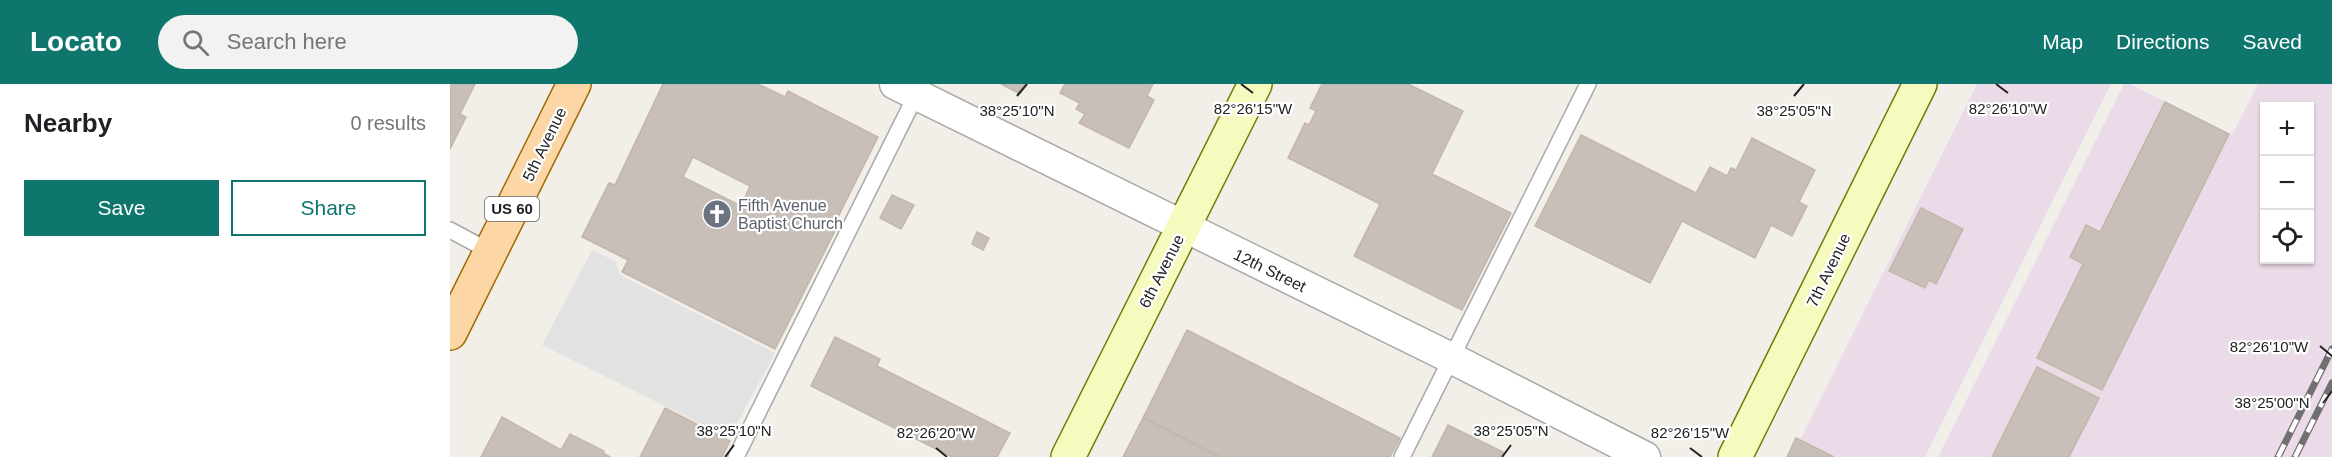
<!DOCTYPE html>
<html lang="en">
<head>
<meta charset="utf-8">
<style>
  body { margin:0; font-family:Helvetica,sans-serif; background:#f2f2f2; color:#202124 }
  .controls { position:absolute; right:18px; top:18px; display:grid; overflow:hidden; border-radius:0px; box-shadow:0 2px 4px #0004 }
  .controls button { width:54px; height:54px; display:grid; place-items:center; padding:0; border:0; border-bottom:2px solid #e0e0e0; background:#fff; color:#202124; font:30px sans-serif }
  .list { margin:0; padding:0; list-style:none }
  h2 { display:flex; justify-content:space-between; align-items:center; height:78px; margin:0; padding:0 24px; font-size:26px }
  h2 small { font-size:20px; font-weight:400; color:#757577 }
  .actions { display:flex; gap:12px; padding:18px 24px }
  .actions a { flex:1; padding:14px 0; border:2px solid #0f766e; border-radius:0px; text-align:center; font-size:21px; color:#0f766e }
  .actions .main { background:#0f766e; color:#fff }
  .icon { flex:none; width:33px; height:33px; fill:none; stroke:currentColor; stroke-width:2; stroke-linecap:round; stroke-linejoin:round }
  .map { position:relative; flex:none; width:1882px; height:373px; overflow:hidden }
  header { display:flex; align-items:center; gap:36px; box-sizing:border-box; height:84px; padding:0 30px; background:#0f766e; color:#fff }
  header strong { font-size:28px }
  nav { display:flex; gap:33px; margin-inline-start:auto; font-size:21px }
  .search { width:420px; height:54px; background:#f2f2f2; display:flex; align-items:center; gap:15px; box-sizing:border-box; padding:0 21px; border-radius:33px; color:#757577; font-size:22px }
  main { display:flex }
  aside { flex:1; background:#fff }
  .map>svg:first-child { display:block }
  .industrial { fill:#ebdbe8; fill-rule:evenodd }
  .parking { fill:#e2e2e2 }
  .building { fill:#c7bfb8; stroke:#c4b6ab; stroke-width:1.5; fill-rule:evenodd }
  .lines { fill:none; stroke-linecap:round; stroke-linejoin:round }
  .lane-casing { stroke:#a9a9a9; stroke-width:18 }
  .street-casing { stroke:#a9a9a9; stroke-width:33 }
  .secondary-casing { stroke:#707d05; stroke-width:36 }
  .primary-casing { stroke:#a06b00; stroke-width:36 }
  .lane { stroke:#fff; stroke-width:15 }
  .street { stroke:#fff; stroke-width:30 }
  .secondary { stroke:#f7fabf; stroke-width:33 }
  .primary { stroke:#fcd6a4; stroke-width:33 }
  .rail-casing { stroke:#707070; stroke-width:7 }
  .rail { stroke:#fff; stroke-width:4.5; stroke-dasharray:14; stroke-linecap:butt }
  .ticks { fill:none; stroke:#222; stroke-width:2 }
  .labels { text-anchor:middle; stroke-width:4.5; stroke-linejoin:round; paint-order:stroke }
  .shield { fill:#fff; stroke:#646464; stroke-width:1.5 }
  .shield-label { font-size:15px; font-weight:bold; fill:#222 }
  .street-label { font-size:16px; fill:#222; stroke:#fff }
  .worship-label { font-size:16px; fill:#5b616d; stroke:#fff; text-anchor:start }
  .ticks-label { font-size:15px; text-anchor:middle; fill:#222; stroke:#fff; stroke-width:4.5; stroke-linejoin:round; paint-order:stroke }
</style>
</head>
<body>
<header>
<strong>Locato</strong>
<div class="search"><svg class="icon" aria-label="search" viewBox="0 0 24 24"><circle cx="10" cy="10" r="6"/><path d="M15 15l6 6"/></svg>Search here</div>
<nav><a>Map</a><a>Directions</a><a>Saved</a></nav>
</header>
<main>
<aside>
<h2>Nearby<small>0 results</small></h2>
<ul class="list">
</ul>
<div class="actions"><a class="main">Save</a><a>Share</a></div>
</aside>
<div class="map">
<svg width="1882" height="373" viewBox="0 0 1882 373">
  <rect width="100%" height="100%" fill="#f2efe9"/>
  <g class="industrial">
    <path d="M1527,0H1661L1475,373H1384L1350,356Z"/>
    <path d="M1674,0H1680L1782,51L1808,0H1882V373H1488ZM1814,22H1860V176H1814Z"/>
  </g>
  <path class="parking" d="M142,166L165,177L170,191L325,269L279,354L92,261Z"/>
  <g class="building">
    <path d="M0,0H25L10,30L16,33L0,65Z"/>
    <path d="M213,0H308L335,13L338,7L428,53L386,137L389,139L325,265L172,188L178,176L132,153L159,99L165,101ZM243,73L300,102L291,122L233,93Z"/>
    <path d="M551,0H575L568,9Z"/>
    <path d="M615,0H703L697,12L704,16L679,64L629,39L635,30L626,25L630,19L610,9Z"/>
    <path d="M872,0H958L1013,27L982,90L1061,129L1012,226L904,172L930,120L838,74L855,39L859,41L866,27L860,24Z"/>
    <path d="M1715,18L1779,50L1652,306L1587,274L1633,180L1620,173L1636,141L1650,148Z"/>
    <path d="M1131,51L1246,109L1260,83L1277,92L1281,84L1286,86L1302,54L1365,86L1349,118L1357,122L1342,152L1321,141L1305,174L1232,137L1200,199L1085,142Z"/>
    <path d="M442,111L464,121L451,145L430,134Z"/>
    <path d="M1471,124L1513,145L1486,200L1479,196L1475,204L1439,187Z"/>
    <path d="M527,148L539,154L533,166L522,160Z"/>
    <path d="M737,246L950,354L940,373H770L693,334Z"/>
    <path d="M385,253L430,275L427,282L560,349L547,373H502L361,302Z"/>
    <path d="M1587,283L1649,314L1619,373H1542Z"/>
    <path d="M215,324L280,357L272,373H190Z"/>
    <path d="M52,333L111,366L120,350L154,367L153,369L160,373H31Z"/>
    <path d="M693,334L770,373H673Z"/>
    <path d="M998,341L1053,368L1050,373H982Z"/>
    <path d="M1346,354L1384,373H1337Z"/>
  </g>
  <g class="lines">
    <g class="lane-casing">
      <g id="lane">
        <path d="M0,146L41,168"/>
        <path d="M286,373L469,5"/>
        <path d="M952,373L1138,0"/>
      </g>
    </g>
    <g class="street-casing">
      <path id="street" d="M445,0L1001,274L1195,373"/>
    </g>
    <g class="secondary-casing">
      <g id="secondary">
        <path d="M618,373L805,0"/>
        <path d="M1285,373L1470,0"/>
      </g>
    </g>
    <g class="primary-casing">
      <path id="primary" d="M0,249L124,0"/>
    </g>
    <use href="#lane" class="lane"/>
    <use href="#street" class="street"/>
    <use href="#secondary" class="secondary"/>
    <use href="#primary" class="primary"/>
    <g class="rail-casing">
      <g id="rail">
        <path d="M1828,373L1882,265"/>
        <path d="M1845,373L1882,299"/>
      </g>
    </g>
    <use href="#rail" class="rail"/>
  </g>
  <path class="ticks" d="M791,0L803,9M1546,0L1558,9M567,12L577,0M1344,12L1354,0M1870,262L1882,272M1873,319L1882,307M486,364L497,373M1240,364L1252,373M275,373L284,361M1052,373L1061,361"/>
  <defs>
    <g id="church-disc" transform="scale(1.5)"><circle r="9.5" fill="#6b7280" stroke="#fff"/><path d="M-1.2-6h2.4v3.5h3.3v2.4h-3.3V6h-2.4V-.1h-3.3v-2.4h3.3Z" fill="#fff"/></g>
  </defs>
  <g fill-rule="evenodd">
    <use href="#church-disc" x="267" y="130"/>
  </g>
  <g class="labels">
    <rect class="shield" x="35" y="113" width="54" height="24" rx="4.5"/>
    <g class="shield-label">
      <text x="62" y="130">US 60</text>
    </g>
    <g class="street-label">
      <text transform="translate(94 60) rotate(-64)" y="6">5th Avenue</text>
      <text transform="translate(820 186) rotate(26)" y="6">12th Street</text>
      <text transform="translate(1378 186) rotate(-64)" y="6">7th Avenue</text>
      <text transform="translate(711 187) rotate(-63)" y="6">6th Avenue</text>
    </g>
    <g class="worship-label">
      <text x="288" y="127">Fifth Avenue<tspan x="288" dy="18">Baptist Church</tspan></text>
    </g>
  </g>
  <g class="ticks-label">
    <text x="1558" y="30">82°26'10"W</text>
    <text x="803" y="30">82°26'15"W</text>
    <text x="567" y="32">38°25'10"N</text>
    <text x="1344" y="32">38°25'05"N</text>
    <text x="1819" y="268">82°26'10"W</text>
    <text x="1822" y="324">38°25'00"N</text>
    <text x="284" y="352">38°25'10"N</text>
    <text x="1061" y="352">38°25'05"N</text>
    <text x="486" y="354">82°26'20"W</text>
    <text x="1240" y="354">82°26'15"W</text>
  </g>
</svg>
<div class="controls">
<button>+</button>
<button>−</button>
<button><svg class="icon" aria-label="locate" viewBox="0 0 24 24"><circle cx="12" cy="12" r="6"/><path d="M12 2v4M12 18v4M2 12h4M18 12h4"/></svg></button>
</div>
</div>
</main>
</body>
</html>
